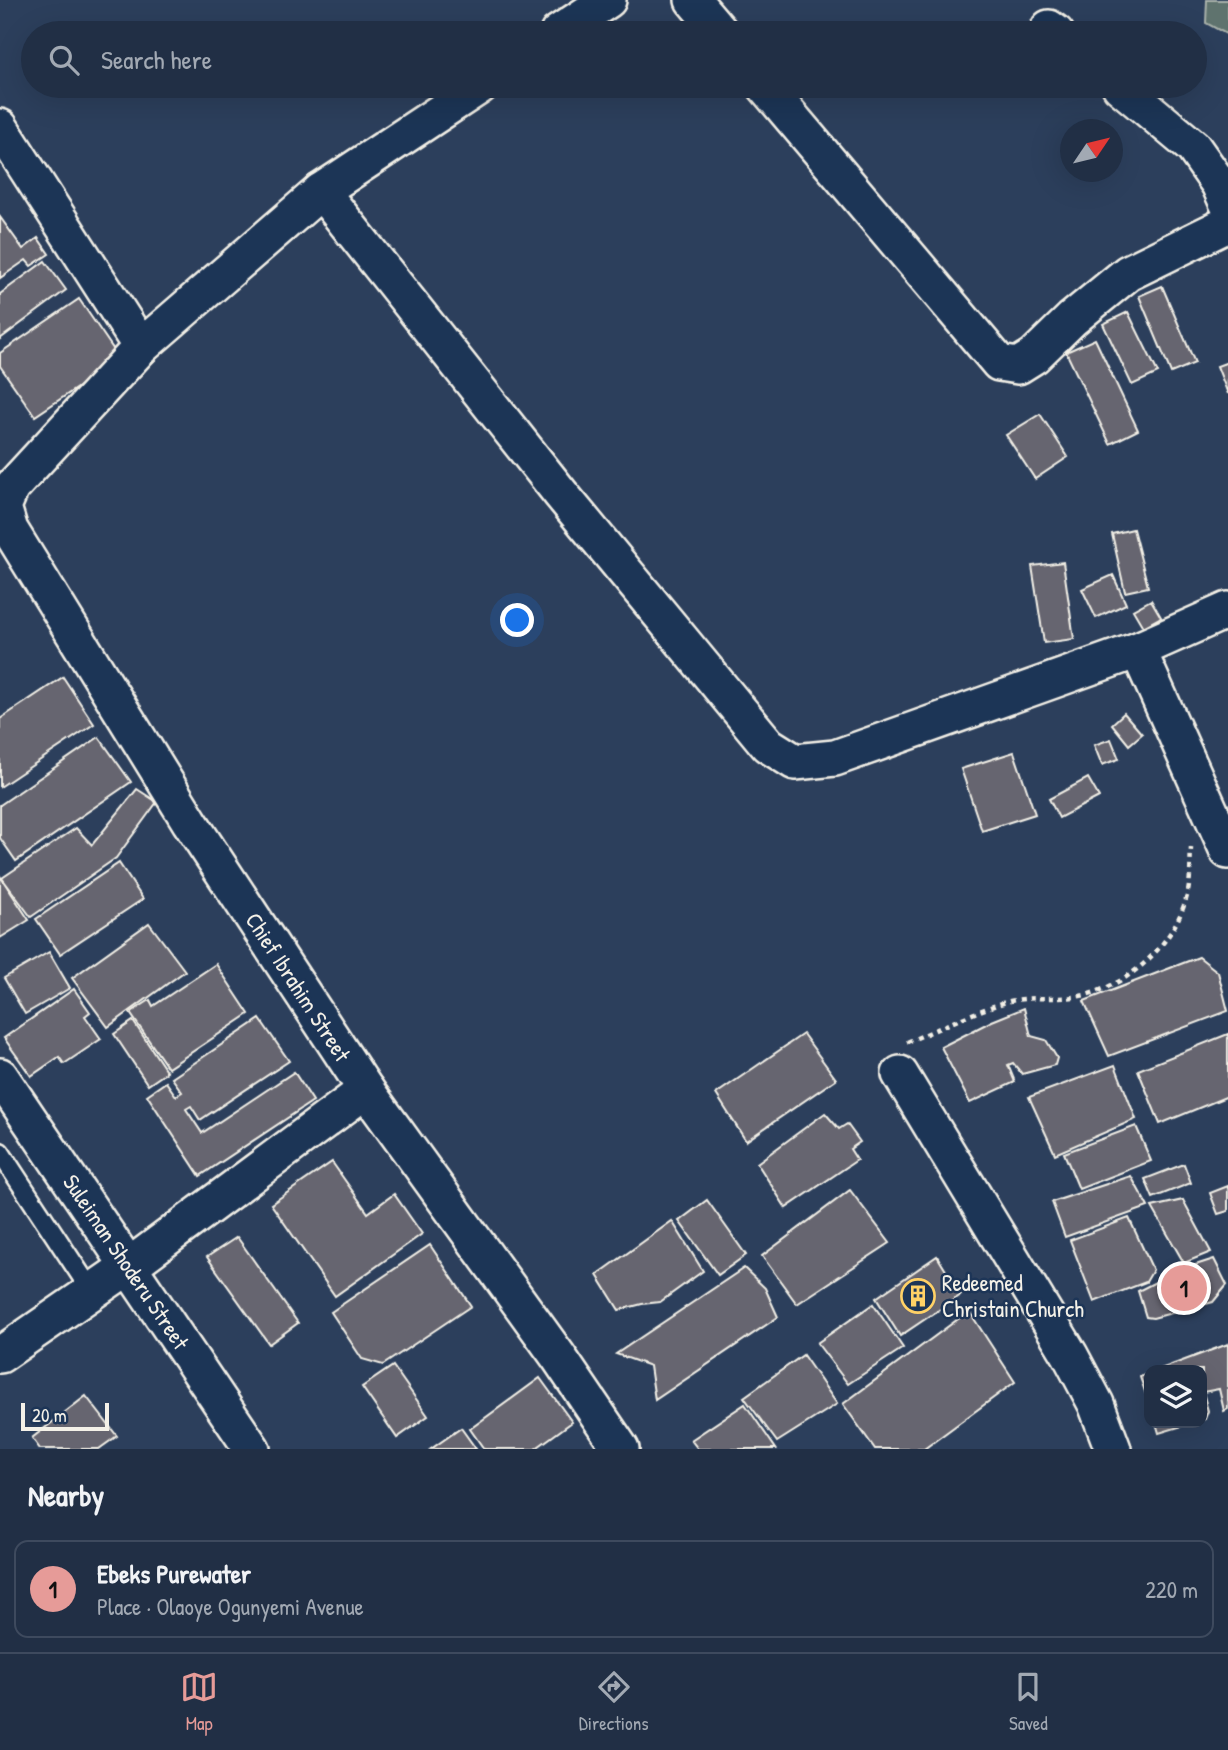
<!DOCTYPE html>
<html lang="en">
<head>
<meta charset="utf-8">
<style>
  body { margin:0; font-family:"Patrick Hand",sans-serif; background:#2d3b50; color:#f1f3f6 }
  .controls { position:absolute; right:21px; bottom:21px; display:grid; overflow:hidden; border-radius:14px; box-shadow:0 7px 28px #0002 }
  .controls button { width:63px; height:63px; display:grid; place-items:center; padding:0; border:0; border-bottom:2px solid #3e4a5e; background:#212f45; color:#f1f3f6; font:35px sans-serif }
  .compass { position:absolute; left:1060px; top:119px; width:63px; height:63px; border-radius:50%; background:#212f45; box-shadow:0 7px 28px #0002; rotate:55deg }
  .scale { position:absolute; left:21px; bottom:18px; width:88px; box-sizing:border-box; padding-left:7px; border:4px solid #f4f1e8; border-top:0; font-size:19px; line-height:24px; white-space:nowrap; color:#f4f1e8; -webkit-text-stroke:5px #1d3557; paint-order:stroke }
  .you { position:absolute; left:518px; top:621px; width:24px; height:24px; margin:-18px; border:5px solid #fff; border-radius:50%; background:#1a73e8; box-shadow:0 0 0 10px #1a73e833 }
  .badge { display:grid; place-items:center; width:46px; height:46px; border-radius:50%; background:#e69b98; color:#111; font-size:23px; font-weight:700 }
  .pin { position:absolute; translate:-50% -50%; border:4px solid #fff; box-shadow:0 2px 7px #0006 }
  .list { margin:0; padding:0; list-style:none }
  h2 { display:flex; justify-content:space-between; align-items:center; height:91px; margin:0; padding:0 28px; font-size:30px }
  h2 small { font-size:23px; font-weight:400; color:#a2a9b3 }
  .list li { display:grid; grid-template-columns:46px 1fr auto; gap:21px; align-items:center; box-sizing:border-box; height:98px; margin:0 14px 14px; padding:0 14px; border:2px solid #3e4a5e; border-radius:14px }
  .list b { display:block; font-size:26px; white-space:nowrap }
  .list p { margin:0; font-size:23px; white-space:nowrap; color:#a2a9b3 }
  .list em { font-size:23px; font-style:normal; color:#a2a9b3 }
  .icon { flex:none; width:38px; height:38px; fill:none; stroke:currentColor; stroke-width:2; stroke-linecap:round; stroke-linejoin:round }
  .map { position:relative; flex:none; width:1228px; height:1449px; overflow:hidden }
  .search { position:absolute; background:#212f45; box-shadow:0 7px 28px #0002; left:21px; right:21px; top:21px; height:77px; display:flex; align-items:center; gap:18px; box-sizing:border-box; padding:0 24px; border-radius:38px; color:#a2a9b3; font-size:26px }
  .sheet { height:203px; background:#212f45 }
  nav { display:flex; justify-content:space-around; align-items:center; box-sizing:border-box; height:98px; border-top:2px solid #3e4a5e; background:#212f45; font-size:19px; color:#a2a9b3 }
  nav a { display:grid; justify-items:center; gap:4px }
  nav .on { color:#e69b98 }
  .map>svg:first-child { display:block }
  .green { fill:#5f736e; stroke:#aab2ab; stroke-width:2 }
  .building { fill:#666570; stroke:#f4f1e8; stroke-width:2 }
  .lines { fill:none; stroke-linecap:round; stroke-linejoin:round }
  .lane-casing { stroke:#f4f1e8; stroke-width:23 }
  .street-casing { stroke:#f4f1e8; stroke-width:40 }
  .path { stroke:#f4f1e8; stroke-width:4.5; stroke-dasharray:5 5; stroke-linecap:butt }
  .lane { stroke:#1d3557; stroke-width:18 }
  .street { stroke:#1d3557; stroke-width:35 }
  .labels { text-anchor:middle; stroke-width:5; stroke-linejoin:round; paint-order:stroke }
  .street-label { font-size:23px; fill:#f4f1e8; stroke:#1d3557 }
  .poi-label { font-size:23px; fill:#f4f1e8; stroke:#1d3557; text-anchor:start }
</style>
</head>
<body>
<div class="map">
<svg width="1228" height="1449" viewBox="0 0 1228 1449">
  <rect width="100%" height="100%" fill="#2c3f5c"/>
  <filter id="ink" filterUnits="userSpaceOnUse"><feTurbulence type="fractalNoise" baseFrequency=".0143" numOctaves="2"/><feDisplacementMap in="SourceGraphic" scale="14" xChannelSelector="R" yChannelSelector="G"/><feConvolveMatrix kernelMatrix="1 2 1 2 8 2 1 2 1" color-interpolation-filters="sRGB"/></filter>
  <g filter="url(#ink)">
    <path class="green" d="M1207,0H1228V35L1206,23Z"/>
    <g class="building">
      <path d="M0,217L23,249L38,238L49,254L31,266L26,260L0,278Z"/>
      <path d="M45,261L66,290L0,339V294Z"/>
      <path d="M1162,286L1195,363L1171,373L1139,296Z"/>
      <path d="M79,299L120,359L35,416L0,366V353Z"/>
      <path d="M1128,312L1158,373L1132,385L1103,324Z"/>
      <path d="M1095,339L1138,430L1110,444L1066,352Z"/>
      <path d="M1228,362V394L1217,366Z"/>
      <path d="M1040,414L1068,457L1035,479L1006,435Z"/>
      <path d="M1133,529L1148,587L1125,592L1112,534Z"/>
      <path d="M1063,562L1074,639L1044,643L1032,566Z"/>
      <path d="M1113,575L1126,604L1096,618L1082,589Z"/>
      <path d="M1151,600L1161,617L1143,627L1133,610Z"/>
      <path d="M63,677L94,724L0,787V719Z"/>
      <path d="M1124,713L1142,734L1129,745L1112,724Z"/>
      <path d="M99,737L131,782L16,861L0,838V805Z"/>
      <path d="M1111,739L1119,759L1102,765L1094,745Z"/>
      <path d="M1014,752L1035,814L982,831L961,769Z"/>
      <path d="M1088,778L1099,797L1059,818L1049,799Z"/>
      <path d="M137,789L157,802L116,858L31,917L2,878L76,828L92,845Z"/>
      <path d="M119,863L143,899L60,954L36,919Z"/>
      <path d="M0,876L29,920L0,938Z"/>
      <path d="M149,923L185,971L108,1027L72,978Z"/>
      <path d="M49,952L70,988L25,1014L4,978Z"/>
      <path d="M1199,957L1218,972L1228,1011L1109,1056L1084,1001Z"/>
      <path d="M216,964L249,1014L168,1068L130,1013L150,1000L153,1006Z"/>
      <path d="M74,989L90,1012L85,1016L101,1039L64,1064L59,1057L31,1076L4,1038Z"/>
      <path d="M1024,1008L1031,1036L1046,1040L1057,1058L1055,1065L1022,1074L1013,1063L1008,1065L1015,1082L970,1103L941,1047L992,1021Z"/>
      <path d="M260,1019L289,1061L200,1120L191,1106L186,1109L202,1133L294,1072L313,1101L200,1176L147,1095L166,1082L176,1096L182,1092L172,1078Z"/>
      <path d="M133,1021L167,1072L148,1085L114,1034Z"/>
      <path d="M803,1034L836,1079L746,1141L716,1094Z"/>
      <path d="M1228,1034V1096L1160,1124L1138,1070Z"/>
      <path d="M1115,1065L1136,1119L1055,1154L1029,1097Z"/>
      <path d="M825,1113L839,1129L847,1124L860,1142L850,1149L857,1160L786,1208L757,1163Z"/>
      <path d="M1136,1126L1151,1161L1079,1189L1064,1153Z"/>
      <path d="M332,1162L368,1213L394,1194L422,1234L335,1296L271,1204Z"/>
      <path d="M1184,1164L1191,1183L1153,1198L1145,1179Z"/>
      <path d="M1131,1176L1148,1207L1065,1237L1052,1202Z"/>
      <path d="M1228,1186V1211L1218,1214L1210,1193Z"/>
      <path d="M850,1190L890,1243L797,1304L762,1256Z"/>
      <path d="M707,1200L746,1255L718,1275L679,1221Z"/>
      <path d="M1183,1200L1211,1252L1184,1263L1152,1207Z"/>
      <path d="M1129,1218L1153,1270L1146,1282L1094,1302L1070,1240Z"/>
      <path d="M672,1221L703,1271L660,1302L642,1304L619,1310L597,1275Z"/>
      <path d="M237,1237L298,1323L269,1344L207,1257Z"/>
      <path d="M430,1245L471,1306L383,1365L362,1359L331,1312Z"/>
      <path d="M937,1256L961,1295L900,1336L876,1298Z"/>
      <path d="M1214,1259L1227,1285L1213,1302L1153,1318L1146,1317L1138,1291L1177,1271Z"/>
      <path d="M744,1268L765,1288L778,1317L655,1400L650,1366L616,1354Z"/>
      <path d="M873,1304L903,1348L848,1384L817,1343Z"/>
      <path d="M969,1311L1015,1382L924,1449H875L843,1404Z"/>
      <path d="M1228,1344V1409L1224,1411L1219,1389L1203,1392L1208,1411L1205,1419L1202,1420V1370H1158Z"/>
      <path d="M803,1355L837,1404L777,1442L744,1397Z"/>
      <path d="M393,1366L428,1416L397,1438L362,1387Z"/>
      <path d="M1149,1373V1403L1140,1377Z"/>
      <path d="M540,1378L572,1422L535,1449H484L470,1429Z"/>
      <path d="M86,1396L117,1436L99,1449H40L32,1438Z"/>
      <path d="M745,1404L776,1449H698L691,1440Z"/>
      <path d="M1156,1423H1192L1159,1433Z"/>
      <path d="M461,1428L476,1449H431Z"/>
    </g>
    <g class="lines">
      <g class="lane-casing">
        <path id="lane" d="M0,1152L92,1292"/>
      </g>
      <g class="street-casing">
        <g id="street">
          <path d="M693,0L721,33"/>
          <path d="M1049,28L1056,33"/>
          <path d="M558,33L608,0"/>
          <path d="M480,86L321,191L141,347L11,488L3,507L10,530L190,822L366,1090L558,1356L621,1449"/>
          <path d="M765,86L999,363L1018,366L1034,356L1072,319L1128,273L1228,224"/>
          <path d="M1120,86L1193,147L1219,184L1228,204"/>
          <path d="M0,127L141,347"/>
          <path d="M321,191L561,494L768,745L795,762L835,758L1138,650L1228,610"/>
          <path d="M1138,650L1228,851"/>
          <path d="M900,1074L1070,1355L1096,1404L1113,1449"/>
          <path d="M0,1076L252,1449"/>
          <path d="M0,1355L129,1266L366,1090"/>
        </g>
      </g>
      <path class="path" d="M907,1042C939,1029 972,1012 1006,1002C1030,995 1060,1001 1085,995C1133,983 1174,943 1187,896C1191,881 1190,863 1191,848"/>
      <use href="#lane" class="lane"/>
      <use href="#street" class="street"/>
    </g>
  </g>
  <defs>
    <g id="building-ring" transform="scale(1.75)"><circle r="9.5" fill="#1d3557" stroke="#ffd166" stroke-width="1.5"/><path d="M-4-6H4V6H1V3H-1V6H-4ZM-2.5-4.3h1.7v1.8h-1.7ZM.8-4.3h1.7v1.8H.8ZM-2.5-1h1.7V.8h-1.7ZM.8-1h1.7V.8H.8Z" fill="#ffd166"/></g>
  </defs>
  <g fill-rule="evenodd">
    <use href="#building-ring" x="918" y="1296"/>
  </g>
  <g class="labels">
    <g class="street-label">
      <text transform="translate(298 987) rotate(57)" y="8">Chief Ibrahim Street</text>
      <text transform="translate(126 1262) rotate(56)" y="8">Suleiman Shoderu Street</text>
    </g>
    <g class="poi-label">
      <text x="942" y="1291">Redeemed<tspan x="942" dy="26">Christain Church</tspan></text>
    </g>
  </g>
</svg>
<div class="controls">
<button><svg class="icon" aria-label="layers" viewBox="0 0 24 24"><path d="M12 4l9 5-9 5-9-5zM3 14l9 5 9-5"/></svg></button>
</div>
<svg class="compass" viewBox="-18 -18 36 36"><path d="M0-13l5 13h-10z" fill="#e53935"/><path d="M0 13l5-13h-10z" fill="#a2a9b3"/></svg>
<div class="scale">20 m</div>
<div class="you"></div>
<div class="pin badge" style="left:1184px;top:1288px">1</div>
<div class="search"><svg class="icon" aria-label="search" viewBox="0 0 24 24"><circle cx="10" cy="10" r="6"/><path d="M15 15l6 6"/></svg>Search here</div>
</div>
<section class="sheet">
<h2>Nearby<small></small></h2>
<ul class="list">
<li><span class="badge">1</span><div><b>Ebeks Purewater</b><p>Place · Olaoye Ogunyemi Avenue</p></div><em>220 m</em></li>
</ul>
</section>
<nav>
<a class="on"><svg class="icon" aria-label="map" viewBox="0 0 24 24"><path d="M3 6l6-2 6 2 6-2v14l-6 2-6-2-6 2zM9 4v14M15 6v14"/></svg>Map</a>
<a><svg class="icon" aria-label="directions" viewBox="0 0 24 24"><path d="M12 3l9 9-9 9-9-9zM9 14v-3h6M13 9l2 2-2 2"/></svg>Directions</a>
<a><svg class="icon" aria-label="saved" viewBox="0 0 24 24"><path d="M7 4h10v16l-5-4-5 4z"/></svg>Saved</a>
</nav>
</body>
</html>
